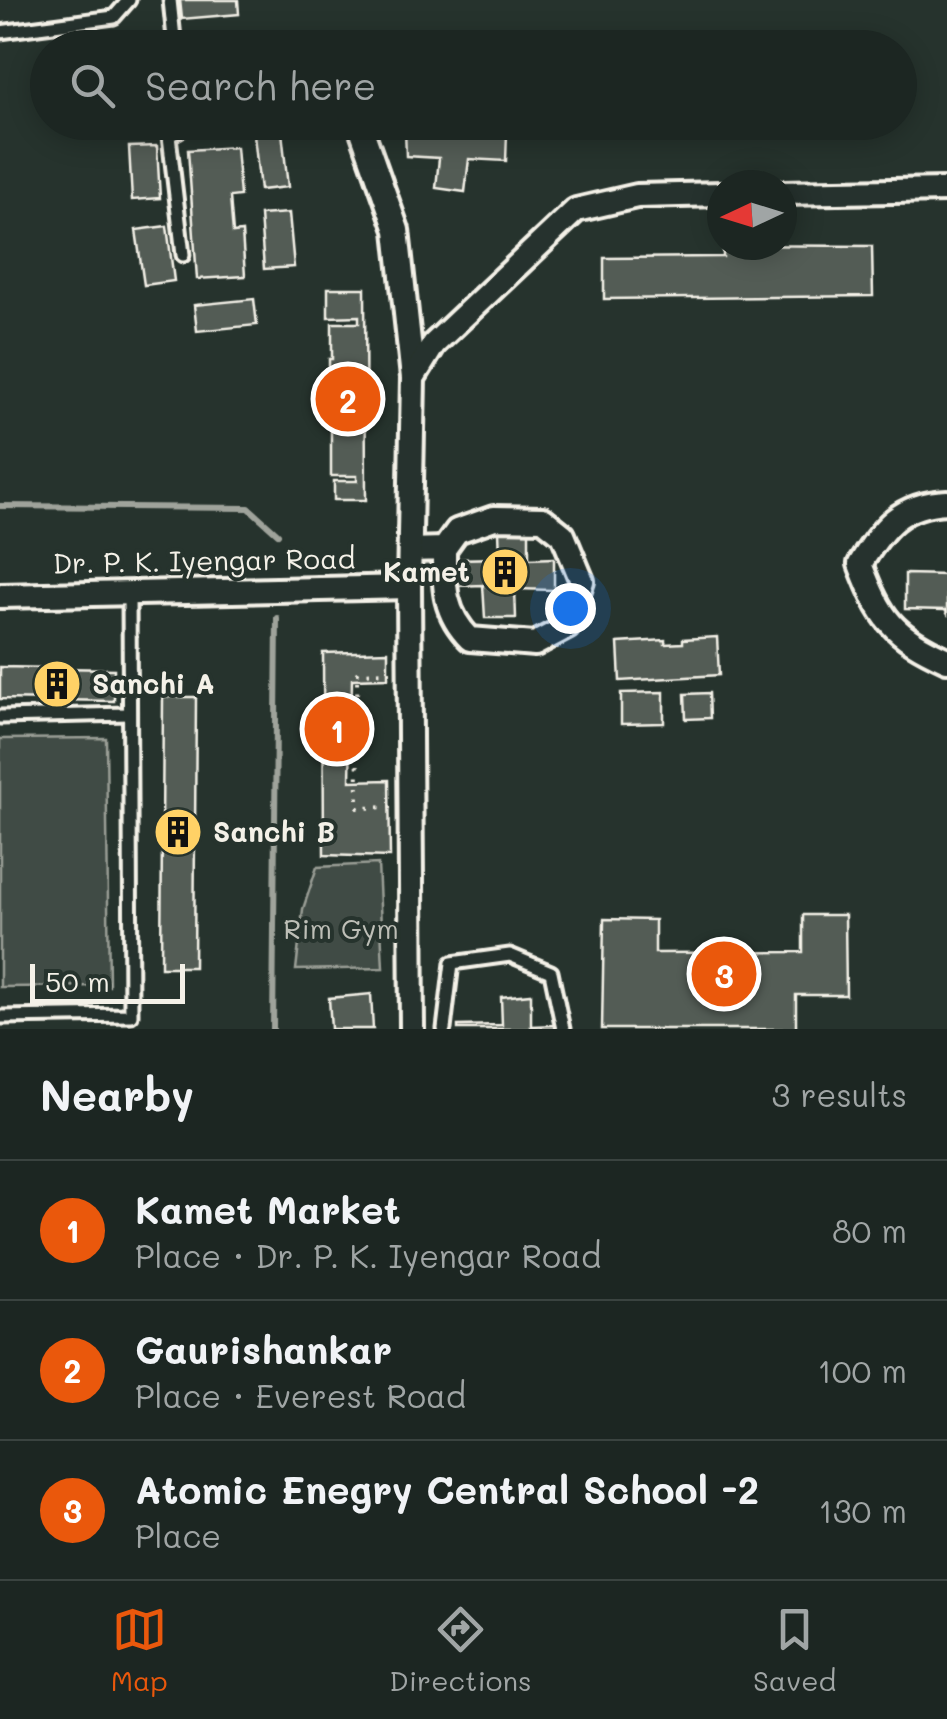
<!DOCTYPE html>
<html lang="en">
<head>
<meta charset="utf-8">
<style>
  body { margin:0; font-family:Mali,sans-serif; background:#252e2a; color:#f1f3f6 }
  .compass { position:absolute; left:707px; top:170px; width:90px; height:90px; border-radius:50%; background:#1c2622; box-shadow:0 5px 25px #0003; rotate:266deg }
  .scale { position:absolute; left:30px; bottom:25px; width:155px; box-sizing:border-box; padding-left:10px; border:5px solid #f4f1e8; border-top:0; font-size:28px; line-height:35px; white-space:nowrap; color:#f4f1e8; -webkit-text-stroke:8px #26332d; paint-order:stroke }
  .you { position:absolute; left:570px; top:608px; width:35px; height:35px; margin:-25px; border:8px solid #fff; border-radius:50%; background:#1a73e8; box-shadow:0 0 0 15px #1a73e833 }
  .badge { display:grid; place-items:center; width:65px; height:65px; border-radius:50%; background:#ea580c; color:#fff; font-size:32px; font-weight:700 }
  .pin { position:absolute; translate:-50% -50%; border:5px solid #fff; box-shadow:0 2px 10px #0006 }
  .list { margin:0; padding:0; list-style:none }
  h2 { display:flex; justify-content:space-between; align-items:center; height:130px; margin:0; padding:0 40px; font-size:42px }
  h2 small { font-size:32px; font-weight:400; color:#a0a5a5 }
  .list li { display:grid; grid-template-columns:65px 1fr auto; gap:30px; align-items:center; box-sizing:border-box; height:140px; padding:0 40px; border-top:2px solid #3a4340 }
  .list b { display:block; font-size:38px; white-space:nowrap }
  .list p { margin:0; font-size:32px; white-space:nowrap; color:#a0a5a5 }
  .list em { font-size:32px; font-style:normal; color:#a0a5a5 }
  .icon { flex:none; width:55px; height:55px; fill:none; stroke:currentColor; stroke-width:2; stroke-linecap:round; stroke-linejoin:round }
  .map { position:relative; flex:none; width:947px; height:1029px; overflow:hidden }
  .search { position:absolute; background:#1c2622; box-shadow:0 5px 25px #0003; left:30px; right:30px; top:30px; height:110px; display:flex; align-items:center; gap:25px; box-sizing:border-box; padding:0 35px; border-radius:55px; color:#a0a5a5; font-size:38px }
  .sheet { height:550px; background:#1c2622 }
  nav { display:flex; justify-content:space-around; align-items:center; box-sizing:border-box; height:140px; border-top:2px solid #3a4340; background:#1c2622; font-size:28px; color:#a0a5a5 }
  nav a { display:grid; justify-items:center; gap:5px }
  nav .on { color:#ea580c }
  .map>svg:first-child { display:block }
  .green { fill:#414b45; stroke:#9a9e96; stroke-width:2.5 }
  .lines { fill:none; stroke-linecap:round; stroke-linejoin:round }
  .stream { stroke:#9fa39b; stroke-width:6 }
  .building { fill:#525c55; stroke:#f4f1e8; stroke-width:2.5 }
  .lane-casing { stroke:#f4f1e8; stroke-width:19 }
  .street-casing { stroke:#f4f1e8; stroke-width:30 }
  .path { stroke:#f4f1e8; stroke-width:4; stroke-dasharray:2.5 8; stroke-linecap:butt }
  .lane { stroke:#26332d; stroke-width:11 }
  .street { stroke:#26332d; stroke-width:22 }
  .labels { text-anchor:middle; stroke-width:8; stroke-linejoin:round; paint-order:stroke }
  .street-label { font-size:28px; fill:#f4f1e8; stroke:#26332d }
  .poi-label { font-size:28px; font-weight:bold; fill:#f4f1e8; stroke:#26332d; text-anchor:start }
  .park-label { font-size:28px; fill:#bebfb7; stroke:#26332d }
</style>
</head>
<body>
<div class="map">
<svg width="947" height="1029" viewBox="0 0 947 1029">
  <rect width="100%" height="100%" fill="#26332d"/>
  <filter id="ink" filterUnits="userSpaceOnUse"><feTurbulence type="fractalNoise" baseFrequency=".01" numOctaves="2"/><feDisplacementMap in="SourceGraphic" scale="20" xChannelSelector="R" yChannelSelector="G"/><feConvolveMatrix kernelMatrix="1 2 1 2 8 2 1 2 1" color-interpolation-filters="sRGB"/></filter>
  <g filter="url(#ink)">
    <g class="green">
      <path d="M106,738L109,986L0,987V739Z"/>
      <path d="M378,864L383,968L296,970L303,909L317,867Z"/>
    </g>
    <g class="lines">
      <g class="stream">
        <path d="M0,506L249,508L278,534"/>
        <path d="M273,1029L277,618"/>
      </g>
    </g>
    <g class="building">
      <path d="M180,0H238L239,14L182,19Z"/>
      <path d="M443,122H473L472,131L507,133L506,161L469,159L465,192L436,188L439,158L406,156L405,129L442,130Z"/>
      <path d="M282,132L288,187L260,190L254,135Z"/>
      <path d="M157,146L160,198L132,200L129,147Z"/>
      <path d="M236,147L240,196L230,197L233,233L242,232L245,276L197,279L188,150Z"/>
      <path d="M289,213L294,267L264,269L260,215Z"/>
      <path d="M167,226L174,281L144,285L136,230Z"/>
      <path d="M723,245L872,246L873,296L604,299V258L723,257Z"/>
      <path d="M328,288H365L366,500H334V481H357V476H331V428H345V423H331L330,375H345V370H329V359H332V323H359V316L328,317Z"/>
      <path d="M254,299L257,325L197,331L194,305Z"/>
      <path d="M529,527V559L554,558V590L515,589L516,618H485L483,585L456,586V559L500,558L499,530Z"/>
      <path d="M905,574L947,575V613L945,610L905,609Z"/>
      <path d="M717,637L719,675L620,681L618,643L665,640V644L683,643V639Z"/>
      <path d="M388,651V678L352,679L350,781L389,780L390,857L324,855L323,653Z"/>
      <path d="M0,667L114,669V701L0,699Z"/>
      <path d="M664,692V723L621,724V693Z"/>
      <path d="M709,693L710,718L686,719L685,694Z"/>
      <path d="M163,697H196L194,967H161Z"/>
      <path d="M803,915H845L846,995H796V1029H602L604,919L655,920V953L803,952Z"/>
      <path d="M371,994L373,1029H331L329,998Z"/>
      <path d="M531,994V1026L556,1025V1029H458V1026L502,1025L501,997Z"/>
    </g>
    <g class="lines">
      <g class="lane-casing">
        <g id="lane">
          <path d="M170,0L175,48"/>
          <path d="M0,32L114,17L129,0"/>
          <path d="M183,255L169,136L185,127L184,122"/>
          <path d="M0,717L129,714"/>
          <path d="M0,1017L131,1015L129,592"/>
          <path d="M444,1029L452,963L510,955L551,972L563,1029"/>
        </g>
      </g>
      <g class="street-casing">
        <g id="street">
          <path d="M362,131L397,230L413,378"/>
          <path d="M782,193L947,190"/>
          <path d="M947,502C900,504 883,527 860,564C881,619 892,635 947,660"/>
          <path d="M410,550L444,549L457,531L494,518L543,519L563,535L582,581L567,627L535,644L470,639C443,612 444,586 444,549"/>
          <path d="M0,596L409,587"/>
          <path d="M412,1029L409,587L413,378L434,344L576,210L637,196L722,194"/>
        </g>
      </g>
      <path class="path" d="M391,807L358,808L357,673L391,672"/>
      <use href="#lane" class="lane"/>
      <use href="#street" class="street"/>
    </g>
  </g>
  <defs>
    <g id="building-disc" transform="scale(2.5)"><circle r="9.5" fill="#ffd166" stroke="#26332d"/><path d="M-4-6H4V6H1V3H-1V6H-4ZM-2.5-4.3h1.7v1.8h-1.7ZM.8-4.3h1.7v1.8H.8ZM-2.5-1h1.7V.8h-1.7ZM.8-1h1.7V.8H.8Z" fill="#111"/></g>
  </defs>
  <g fill-rule="evenodd">
    <use href="#building-disc" x="505" y="572"/>
    <use href="#building-disc" x="57" y="684"/>
    <use href="#building-disc" x="178" y="832"/>
  </g>
  <g class="labels">
    <g class="street-label">
      <text transform="translate(204 561) rotate(-1)" y="10">Dr. P. K. Iyengar Road</text>
    </g>
    <g class="poi-label">
      <text x="470" y="582" text-anchor="end">Kamet</text>
      <text x="92" y="694">Sanchi A</text>
      <text x="213" y="842">Sanchi B</text>
    </g>
    <g class="park-label">
      <text x="341" y="939">Rim Gym</text>
    </g>
  </g>
</svg>
<svg class="compass" viewBox="-18 -18 36 36"><path d="M0-13l5 13h-10z" fill="#e53935"/><path d="M0 13l5-13h-10z" fill="#a0a5a5"/></svg>
<div class="scale">50 m</div>
<div class="you"></div>
<div class="pin badge" style="left:337px;top:729px">1</div>
<div class="pin badge" style="left:348px;top:399px">2</div>
<div class="pin badge" style="left:724px;top:974px">3</div>
<div class="search"><svg class="icon" aria-label="search" viewBox="0 0 24 24"><circle cx="10" cy="10" r="6"/><path d="M15 15l6 6"/></svg>Search here</div>
</div>
<section class="sheet">
<h2>Nearby<small>3 results</small></h2>
<ul class="list">
<li><span class="badge">1</span><div><b>Kamet Market</b><p>Place · Dr. P. K. Iyengar Road</p></div><em>80 m</em></li>
<li><span class="badge">2</span><div><b>Gaurishankar</b><p>Place · Everest Road</p></div><em>100 m</em></li>
<li><span class="badge">3</span><div><b>Atomic Enegry Central School -2</b><p>Place</p></div><em>130 m</em></li>
</ul>
</section>
<nav>
<a class="on"><svg class="icon" aria-label="map" viewBox="0 0 24 24"><path d="M3 6l6-2 6 2 6-2v14l-6 2-6-2-6 2zM9 4v14M15 6v14"/></svg>Map</a>
<a><svg class="icon" aria-label="directions" viewBox="0 0 24 24"><path d="M12 3l9 9-9 9-9-9zM9 14v-3h6M13 9l2 2-2 2"/></svg>Directions</a>
<a><svg class="icon" aria-label="saved" viewBox="0 0 24 24"><path d="M7 4h10v16l-5-4-5 4z"/></svg>Saved</a>
</nav>
</body>
</html>
